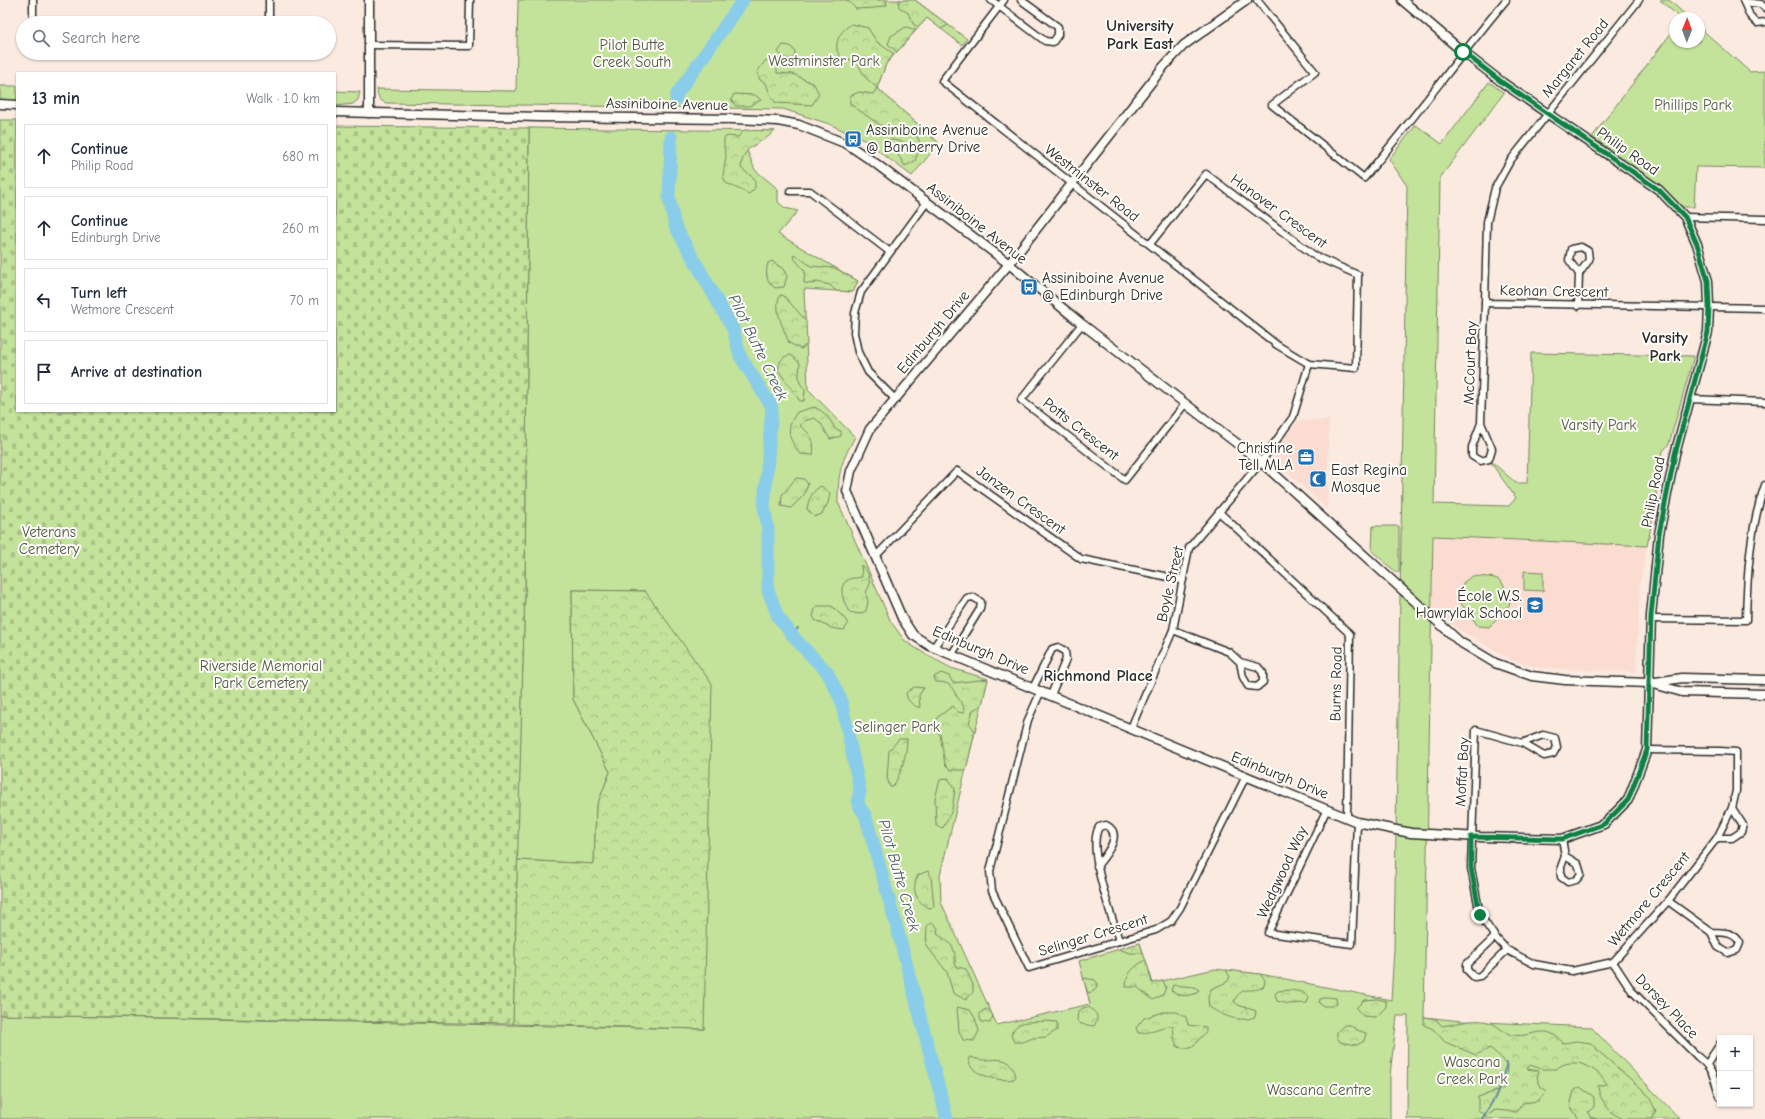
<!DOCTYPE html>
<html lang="en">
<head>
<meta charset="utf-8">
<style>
  body { margin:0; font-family:"Comic Neue",sans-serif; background:#f2f2f3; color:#1f2937 }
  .controls { position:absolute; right:12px; bottom:12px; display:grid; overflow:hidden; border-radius:0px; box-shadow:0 1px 3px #0004 }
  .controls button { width:36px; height:36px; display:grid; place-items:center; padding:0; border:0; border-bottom:1px solid #e0e1e3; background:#fff; color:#1f2937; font:20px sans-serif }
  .compass { position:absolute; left:1669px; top:12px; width:36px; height:36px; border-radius:50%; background:#fff; box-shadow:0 1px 3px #0004; rotate:1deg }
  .stop { position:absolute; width:12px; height:12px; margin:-9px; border:3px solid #0b8043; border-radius:50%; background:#fff }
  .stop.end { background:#0b8043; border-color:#fff; box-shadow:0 1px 4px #0008 }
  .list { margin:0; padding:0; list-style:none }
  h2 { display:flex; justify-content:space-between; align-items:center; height:52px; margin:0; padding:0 16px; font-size:17px }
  h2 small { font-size:13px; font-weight:400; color:#747a83 }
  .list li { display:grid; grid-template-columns:26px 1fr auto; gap:12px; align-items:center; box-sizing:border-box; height:64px; margin:0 8px 8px; padding:0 8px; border:1px solid #e0e1e3; border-radius:0px }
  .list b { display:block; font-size:15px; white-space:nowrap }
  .list p { margin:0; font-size:13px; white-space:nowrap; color:#747a83 }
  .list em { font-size:13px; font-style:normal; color:#747a83 }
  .icon { flex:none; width:22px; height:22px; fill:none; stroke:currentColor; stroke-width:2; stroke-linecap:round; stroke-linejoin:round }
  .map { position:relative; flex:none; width:1765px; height:1119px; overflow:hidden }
  .search { position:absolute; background:#fff; box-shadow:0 1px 3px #0004; left:16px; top:16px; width:320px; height:44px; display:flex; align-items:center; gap:10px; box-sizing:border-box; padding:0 14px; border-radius:22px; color:#747a83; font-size:15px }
  .panel { position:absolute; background:#fff; box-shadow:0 1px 3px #0004; left:16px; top:72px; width:320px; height:340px; border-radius:0px }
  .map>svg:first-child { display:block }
  .built { fill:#faddd0 }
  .green { fill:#c3e29a; stroke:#778662 }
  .forest { fill:url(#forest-crowns); stroke:#778662 }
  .cemetery { fill:url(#cemetery-stones); stroke:#778662 }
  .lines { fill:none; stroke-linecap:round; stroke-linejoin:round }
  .stream { stroke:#638c9e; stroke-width:2 }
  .river { stroke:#89cdea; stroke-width:13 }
  .minor-casing { stroke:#2b2b2b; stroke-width:9 }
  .tertiary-casing { stroke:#2b2b2b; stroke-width:11 }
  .minor { stroke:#fdfcf7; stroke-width:6 }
  .tertiary { stroke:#fdfcf7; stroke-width:8 }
  .route { stroke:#0b8043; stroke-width:5 }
  .labels { text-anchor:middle; stroke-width:4; stroke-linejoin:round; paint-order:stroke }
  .park-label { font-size:15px; fill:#515947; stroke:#fdfcf7 }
  .street-label { font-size:15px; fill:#2b2b2b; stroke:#fdfcf7 }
  .poi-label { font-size:15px; fill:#2b2b2b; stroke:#fdfcf7; text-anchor:start }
  .neighbourhood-label { font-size:16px; font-weight:bold; fill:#2b2b2b; stroke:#fdfcf7 }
  .water-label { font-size:16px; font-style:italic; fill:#475c64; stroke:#fdfcf7 }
</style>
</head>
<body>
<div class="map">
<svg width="1765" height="1119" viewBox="0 0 1765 1119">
  <defs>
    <pattern id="forest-crowns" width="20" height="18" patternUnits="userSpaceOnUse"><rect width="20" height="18" fill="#c3e29a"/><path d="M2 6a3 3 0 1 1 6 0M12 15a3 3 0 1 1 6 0" fill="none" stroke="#a8c285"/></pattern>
    <pattern id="cemetery-stones" width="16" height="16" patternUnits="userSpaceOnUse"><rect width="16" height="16" fill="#c3e29a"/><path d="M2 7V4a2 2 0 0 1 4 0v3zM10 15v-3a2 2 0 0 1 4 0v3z" fill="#a8c285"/></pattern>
  </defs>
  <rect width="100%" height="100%" fill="#fbeae0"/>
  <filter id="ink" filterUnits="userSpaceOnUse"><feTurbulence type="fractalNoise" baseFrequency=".025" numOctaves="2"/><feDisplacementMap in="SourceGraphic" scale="8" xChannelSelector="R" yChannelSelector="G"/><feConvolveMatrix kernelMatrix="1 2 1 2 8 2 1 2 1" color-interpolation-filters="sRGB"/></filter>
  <g filter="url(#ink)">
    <g class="built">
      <path d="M1329,420L1327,509L1275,461L1272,455L1273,451L1298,421Z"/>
      <path d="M1433,535L1647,546L1640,583L1636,672L1540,668L1512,660L1456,628L1432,606Z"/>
    </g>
    <g class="green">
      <path d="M518,0H915L967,39L962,45L927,18L886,64L877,88L939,143L912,176L864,140L829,124L783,109L386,103C378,100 378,96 377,89L516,91Z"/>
      <path d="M1660,0H1669L1689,18H1680Z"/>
      <path d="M1699,27L1750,72L1765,71V168L1696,167L1694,207H1680L1654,181L1592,137L1675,28V42H1699Z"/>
      <path d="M1489,82L1504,93L1440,178L1434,504L1509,506L1516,498L1491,463L1492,462L1516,483H1527L1531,353L1694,356L1669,444L1663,451L1655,487L1657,497L1647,546L1433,536L1424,1017L1462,1021L1591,1027L1680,1119H1407L1408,1016H1397L1390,1075V1119H0V1015L704,1029L645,591L572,590L573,699L610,772L596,808L594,864L517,860L525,589L529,128L775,131L747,150L755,170L778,189V202L785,208L798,211L778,234L858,281L853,292L804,289L808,389L855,437C841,462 838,472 838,502L891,622L905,641L925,654L951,668L988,679L940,875L941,902L997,1025L1090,1004L1079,961L1140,943L1153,983L1215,969L1260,974L1391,1000L1394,949L1407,186L1389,159L1416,125L1442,144Z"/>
      <rect x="0" y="86" width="17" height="15"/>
      <path d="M335,91L360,92L358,100L353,104L335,106Z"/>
      <path d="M1373,526H1399V572L1397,573L1372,551Z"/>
      <path d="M1524,571L1543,572V591L1524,590Z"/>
      <path d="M1472,576C1501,578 1502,575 1510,604L1489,627L1478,626L1456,597L1464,582Z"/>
    </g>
    <g class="forest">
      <path d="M847,0H886L887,5L875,8L856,9Z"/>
      <path d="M899,0H915L948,25L941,29L927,18L919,27L914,25L908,13L899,7Z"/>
      <path d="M852,24L868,28L877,42L894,54L886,64L877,88L939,143L930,146H922L916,135L899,134L880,125L850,104V96L859,92L873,94L877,88L865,77L856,60L843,59C841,57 838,53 837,51C835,39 843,28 852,24Z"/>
      <path d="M906,27L916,30L897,52L888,44L891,36Z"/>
      <path d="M783,45L790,46L795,51L794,58L786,60L778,52Z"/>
      <path d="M766,60L777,65V73L793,74L814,84L819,94L812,105L776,103L771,97L766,83L760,80L757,72Z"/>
      <path d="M734,94L755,95L761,100L749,106H736L731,100Z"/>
      <path d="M744,130L775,131C761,145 742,144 741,168L755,179V188L749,194L726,183L723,176L726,156L724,147V138L728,136L738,137Z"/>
      <path d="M889,139L916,145L919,149L915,161L905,166L897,153L887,148L885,143Z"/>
      <path d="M794,254L811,266L835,268L858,281L853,292L836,291L830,285L817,282L812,284L804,283L805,271L793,257Z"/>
      <path d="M772,261L783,269L787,276L784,287L775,288C766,281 765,274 768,263Z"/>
      <path d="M780,295L784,296L806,321L807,345L801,349L789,343C784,329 773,310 780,295Z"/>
      <path d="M791,355L800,363L799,376L800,383L805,390L804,401H800L778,370C780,362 781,356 791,355Z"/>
      <path d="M814,407C825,412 830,418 835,429L841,431V436L830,439L820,422L814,418L804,421L800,426C812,434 815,442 813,455L800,454C788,437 785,430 797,412Z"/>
      <path d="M796,478L804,479L808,484L804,495L791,508L781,506L782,495Z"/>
      <path d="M821,486L830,493L828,503L822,514L814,517L807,509C808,500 813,490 821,486Z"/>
      <path d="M861,565L868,573L870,584L866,593L868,602L866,611L859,614L849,612C844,602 836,586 849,579C852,578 858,578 862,577Z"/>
      <path d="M572,590L645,591L712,684L704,1029L513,1024L517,860L594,864L596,808L610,772L573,699Z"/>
      <path d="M816,606H832L845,619L848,624L844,630L831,628L815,620L813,616Z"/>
      <path d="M941,673L949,676L953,683L988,679L982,705L973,710L969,723L975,731L966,770H951L945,764L940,734L932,728L938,717L953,706L958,712L964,713C964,704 961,703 956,695C951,685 949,682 936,682L934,677Z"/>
      <path d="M914,687L924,688L919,695L920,708C912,705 907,701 906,693Z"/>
      <path d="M899,739H907C907,755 901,773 893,787H890L887,778L889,751Z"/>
      <path d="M948,778L955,789L952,810L943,828L936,826L935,798L940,780Z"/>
      <path d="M928,871L931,877L934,907L929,908C915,901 911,889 918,875Z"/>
      <path d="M933,923L938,928L937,934C951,943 956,947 955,964L958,967L966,969L973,985V992L966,1000L953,993L947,972L926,945L927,925Z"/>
      <path d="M1140,943L1143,953H1130L1119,949Z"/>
      <path d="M1146,960L1152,983L1163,981L1166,987L1163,995L1153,1000L1137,987H1126C1126,973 1134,966 1146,960Z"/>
      <path d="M1226,970L1260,974L1265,980L1264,986C1252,995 1243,983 1234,1001L1238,1005L1256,1011L1255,1017C1238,1023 1224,1016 1209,1007L1208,997L1211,989L1227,982L1230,977Z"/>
      <path d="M1083,978L1095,980L1098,984L1094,991L1088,993Z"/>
      <path d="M1173,985L1194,987L1199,990L1197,993C1186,997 1180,997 1171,990Z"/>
      <path d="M1290,990L1302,992L1309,997L1307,1003L1289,1004L1277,1001L1275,994L1278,991Z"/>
      <path d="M1328,997L1336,998L1337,1003L1332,1006H1323L1319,1003L1320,999Z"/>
      <path d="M1377,999L1386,1001V1007L1376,1017L1363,1016L1356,1008L1364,1000Z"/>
      <path d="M957,1007L970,1010L975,1018L979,1031L974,1041L963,1040L959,1031Z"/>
      <path d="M1089,1007C1097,1014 1100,1016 1094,1026L1081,1024L1077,1020L1078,1012L1083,1008Z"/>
      <path d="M986,1009L990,1011L993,1016L990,1023L981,1022C979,1015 979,1012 986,1009Z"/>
      <path d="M1164,1012H1177L1186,1017L1188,1025L1206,1027V1032L1193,1046L1184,1049L1177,1046L1174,1038L1173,1026C1159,1025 1150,1035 1138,1033L1136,1028L1144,1018Z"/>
      <path d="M1424,1017L1436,1019L1442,1026C1457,1024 1476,1017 1491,1023C1497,1025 1503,1032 1509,1034C1531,1041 1544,1020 1563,1043L1577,1041L1591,1043L1597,1050L1642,1089L1649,1097L1656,1111L1652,1119C1644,1119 1632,1119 1624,1119C1610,1115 1599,1099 1598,1086L1607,1084C1597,1067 1573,1055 1556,1069H1542L1530,1065L1527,1069L1539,1071L1537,1078L1541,1087L1547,1091L1538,1101L1523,1103L1516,1112L1496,1110L1486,1116L1478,1110V1097L1503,1089C1509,1063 1510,1065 1490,1048L1476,1055L1445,1042L1433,1029L1424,1025Z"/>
      <path d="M1046,1021L1057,1022V1030L1046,1037L1033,1038L1023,1042H1014L1011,1035C1017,1018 1031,1023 1046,1021Z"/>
      <path d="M1344,1025H1350L1357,1030L1366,1033L1364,1041L1357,1045L1340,1042L1337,1037V1032Z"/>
      <path d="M970,1057C974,1058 979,1060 983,1060C1000,1060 1010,1055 1016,1076L1014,1079C1003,1082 981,1077 972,1068C970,1066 969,1062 968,1059Z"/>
      <path d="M1580,1087L1594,1097V1107L1588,1112L1590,1117L1597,1119H1579L1570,1106L1574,1091Z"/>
    </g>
    <path class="cemetery" d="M0,120H17V411H335V126L529,128L525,589L513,1024L0,1015Z"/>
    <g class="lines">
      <g class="stream">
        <path d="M795,637V631L798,628"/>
        <path d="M1482,1119L1497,1094L1507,1063"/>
      </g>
      <g class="river">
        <path d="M676,99L677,94L743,0"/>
        <path d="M671,137L669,198L675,226L733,329L740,356L772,407L764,507L768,529V590L778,617L798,642L827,672L841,700L860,791C857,801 857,806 865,814L897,928L947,1119"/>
      </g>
      <g class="minor-casing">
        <g id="minor">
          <path d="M991,0L1045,41L1053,42L1058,35V27L1021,0"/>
          <path d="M1004,0L942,81L1277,345L1309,364L1356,368L1358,275L1315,256L1206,174L1150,244"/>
          <path d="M1257,0L1315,72L1272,105L1364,178C1413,120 1457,59 1506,0"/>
          <path d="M1639,0L1510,161L1495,188L1487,222L1485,303L1765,308"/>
          <path d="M1743,0L1750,16L1757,23L1765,22"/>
          <path d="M1744,2L1761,4L1765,8"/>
          <path d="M33,23V0"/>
          <path d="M269,23V0"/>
          <path d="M369,45L469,46L470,0"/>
          <path d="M790,191H810L890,252"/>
          <path d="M1685,217L1765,219"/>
          <path d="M1578,306L1579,274L1569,260L1571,249L1581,247L1588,251L1589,260L1579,274"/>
          <path d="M1082,324L1021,400L1125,480L1185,404"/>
          <path d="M895,399L868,372L858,352L854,333L855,313L861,292L927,202"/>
          <path d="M1690,399L1765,402"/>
          <path d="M1481,423L1492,449L1489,459L1480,461L1472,456V447L1481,423L1485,303"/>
          <path d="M1219,512L1350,634L1347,818"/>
          <path d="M876,556L957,471L1081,559L1183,580"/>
          <path d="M1651,619L1746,620C1747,575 1750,527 1765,485"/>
          <path d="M1173,630L1229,652L1240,662L1258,667L1263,673V682L1257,687L1248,686L1243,677L1240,662"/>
          <path d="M934,647L967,598L973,597L981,602L980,609L952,654"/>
          <path d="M1033,688L1052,649L1058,647L1065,651L1066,659L1051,695"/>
          <path d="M1041,691L1028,720L990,871L992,891L1029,968L1156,930L1171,921L1180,908L1246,776"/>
          <path d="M1131,728L1173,630L1189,548L1261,462L1293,417L1309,364"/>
          <path d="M1522,743L1543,735L1555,738L1557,747L1553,754L1544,756L1522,743L1476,730L1471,868L1480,915L1495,937L1507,950L1534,964L1572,971L1613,962L1668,901L1717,838L1732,808L1736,791V752L1720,751L1647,750"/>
          <path d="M1327,809L1268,933L1352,944L1357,822"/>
          <path d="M1717,838H1732L1741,832L1743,825L1732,808"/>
          <path d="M1562,839L1565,856L1561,867V877L1568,882L1576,880L1581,874L1578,864L1565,856"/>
          <path d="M1097,866C1106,855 1124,834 1106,825L1099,827C1086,849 1112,915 1119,941"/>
          <path d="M1668,901L1711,932L1718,947L1728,953L1737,950L1740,943C1734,931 1723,933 1711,932"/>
          <path d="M1495,937L1467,964V970L1474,977L1480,976L1507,950"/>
          <path d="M1613,962L1632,991L1698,1057C1714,1069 1714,1080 1720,1097"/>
          <path d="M1707,1064L1720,1044"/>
        </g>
      </g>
      <g class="tertiary-casing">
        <g id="tertiary">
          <path d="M369,0V113"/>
          <path d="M1247,0L1184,45L1164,66L1009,264L870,429L851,471L847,491L902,618L913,635L930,646L1357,822L1411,833L1480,837L1562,839L1604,824L1628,800L1647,750L1651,616L1659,534L1675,454L1708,332L1709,306L1708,281L1697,244L1685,217L1659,190L1503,83L1463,52L1402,0"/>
          <path d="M0,104L17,105"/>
          <path d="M335,112L539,117L735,119L778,121L799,125L847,144L875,163L1009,264L1082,324L1261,462L1460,642L1495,663L1532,676L1565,680L1649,683L1682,678L1765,680"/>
          <path d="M1654,684L1682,692L1765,694"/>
        </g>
      </g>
      <use href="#minor" class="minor"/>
      <use href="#tertiary" class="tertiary"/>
    </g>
  </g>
  <g class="lines" filter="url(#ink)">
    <path class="route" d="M1463,52L1503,83L1659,190L1685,217L1697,244L1708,281L1709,306L1708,332L1675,454L1659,534L1651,616L1647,750L1628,800L1604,824L1562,839L1471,837V868L1480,915"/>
  </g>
  <defs>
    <g id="bus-square" transform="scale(0.9)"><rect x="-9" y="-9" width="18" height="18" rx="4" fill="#1f6fb2" stroke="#fdfcf7"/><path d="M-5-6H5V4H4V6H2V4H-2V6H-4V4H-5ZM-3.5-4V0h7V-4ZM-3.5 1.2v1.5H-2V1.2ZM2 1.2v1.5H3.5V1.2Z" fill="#fff"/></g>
    <g id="office-square" transform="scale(0.9)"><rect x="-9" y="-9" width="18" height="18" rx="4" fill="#1f6fb2" stroke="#fdfcf7"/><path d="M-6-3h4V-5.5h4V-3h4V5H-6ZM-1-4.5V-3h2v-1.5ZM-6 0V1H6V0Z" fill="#fff"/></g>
    <g id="mosque-square" transform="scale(0.9)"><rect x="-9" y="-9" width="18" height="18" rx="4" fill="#1f6fb2" stroke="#fdfcf7"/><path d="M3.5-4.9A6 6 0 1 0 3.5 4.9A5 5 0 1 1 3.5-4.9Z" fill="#fff"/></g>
    <g id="school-square" transform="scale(0.9)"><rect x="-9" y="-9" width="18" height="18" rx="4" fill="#1f6fb2" stroke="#fdfcf7"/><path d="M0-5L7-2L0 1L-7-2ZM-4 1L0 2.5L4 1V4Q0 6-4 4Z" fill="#fff"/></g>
  </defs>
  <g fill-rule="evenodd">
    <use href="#bus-square" x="853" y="139"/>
    <use href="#bus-square" x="1029" y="287"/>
    <use href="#office-square" x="1306" y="457"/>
    <use href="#mosque-square" x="1318" y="479"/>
    <use href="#school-square" x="1535" y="605"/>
  </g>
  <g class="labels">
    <g class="park-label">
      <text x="632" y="50">Pilot Butte<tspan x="632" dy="17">Creek South</tspan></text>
      <text x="824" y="66">Westminster Park</text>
      <text x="1693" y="110">Phillips Park</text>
      <text x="1599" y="430">Varsity Park</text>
      <text x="49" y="537">Veterans<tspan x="49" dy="17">Cemetery</tspan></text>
      <text x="261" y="671">Riverside Memorial<tspan x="261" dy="17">Park Cemetery</tspan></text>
      <text x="897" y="732">Selinger Park</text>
      <text x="1472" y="1067">Wascana<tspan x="1472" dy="17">Creek Park</tspan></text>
      <text x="1319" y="1095">Wascana Centre</text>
    </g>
    <g class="street-label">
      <text transform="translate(1575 58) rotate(-51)" y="5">Margaret Road</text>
      <text transform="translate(667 104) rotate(1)" y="5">Assiniboine Avenue</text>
      <text transform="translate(1628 151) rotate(35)" y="5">Philip Road</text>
      <text transform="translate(1092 183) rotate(38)" y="5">Westminster Road</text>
      <text transform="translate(1279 211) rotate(36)" y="5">Hanover Crescent</text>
      <text transform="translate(977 223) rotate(38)" y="5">Assiniboine Avenue</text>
      <text transform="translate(1554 291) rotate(1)" y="5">Keohan Crescent</text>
      <text transform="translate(933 332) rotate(-50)" y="5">Edinburgh Drive</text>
      <text transform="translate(1470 363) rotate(-88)" y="5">McCourt Bay</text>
      <text transform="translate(1081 429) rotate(38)" y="5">Potts Crescent</text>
      <text transform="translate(1653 492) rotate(-79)" y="5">Philip Road</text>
      <text transform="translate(1021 500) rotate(36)" y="5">Janzen Crescent</text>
      <text transform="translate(1170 584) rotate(-77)" y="5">Boyle Street</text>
      <text transform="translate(981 650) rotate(23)" y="5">Edinburgh Drive</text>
      <text transform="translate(1336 684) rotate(-89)" y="5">Burns Road</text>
      <text transform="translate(1462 772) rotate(-87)" y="5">Moffat Bay</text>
      <text transform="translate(1280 775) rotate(22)" y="5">Edinburgh Drive</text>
      <text transform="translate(1282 872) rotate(-65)" y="5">Wedgwood Way</text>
      <text transform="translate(1649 899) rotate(-50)" y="5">Wetmore Crescent</text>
      <text transform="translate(1093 935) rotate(-17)" y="5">Selinger Crescent</text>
      <text transform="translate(1667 1006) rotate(46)" y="5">Dorsey Place</text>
    </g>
    <g class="poi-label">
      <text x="866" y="135">Assiniboine Avenue<tspan x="866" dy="17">@ Banberry Drive</tspan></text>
      <text x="1042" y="283">Assiniboine Avenue<tspan x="1042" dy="17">@ Edinburgh Drive</tspan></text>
      <text x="1293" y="453" text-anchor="end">Christine<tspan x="1293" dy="17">Tell MLA</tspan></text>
      <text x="1331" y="475">East Regina<tspan x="1331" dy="17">Mosque</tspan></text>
      <text x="1522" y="601" text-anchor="end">École W.S.<tspan x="1522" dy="17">Hawrylak School</tspan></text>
    </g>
    <g class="neighbourhood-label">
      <text x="1140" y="31">University<tspan x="1140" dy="18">Park East</tspan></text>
      <text x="1665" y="343">Varsity<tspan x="1665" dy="18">Park</tspan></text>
      <text x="1098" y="681">Richmond Place</text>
    </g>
    <g class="water-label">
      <text transform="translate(759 347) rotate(64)" y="6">Pilot Butte Creek</text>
      <text transform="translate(900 875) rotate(74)" y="6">Pilot Butte Creek</text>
    </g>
  </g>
</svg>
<div class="controls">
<button>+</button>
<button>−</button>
</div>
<svg class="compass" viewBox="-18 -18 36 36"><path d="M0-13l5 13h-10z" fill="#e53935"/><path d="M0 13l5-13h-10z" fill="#747a83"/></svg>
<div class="stop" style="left:1463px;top:52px"></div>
<div class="stop end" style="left:1480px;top:915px"></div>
<div class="search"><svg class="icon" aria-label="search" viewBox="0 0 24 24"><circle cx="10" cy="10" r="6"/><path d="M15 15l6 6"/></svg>Search here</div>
<section class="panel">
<h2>13 min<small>Walk · 1.0 km</small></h2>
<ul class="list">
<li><svg class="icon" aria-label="ahead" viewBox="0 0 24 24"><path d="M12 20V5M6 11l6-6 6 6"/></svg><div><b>Continue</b><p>Philip Road</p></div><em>680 m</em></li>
<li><svg class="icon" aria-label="ahead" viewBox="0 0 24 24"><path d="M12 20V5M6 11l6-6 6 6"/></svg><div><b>Continue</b><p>Edinburgh Drive</p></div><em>260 m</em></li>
<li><svg class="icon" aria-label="left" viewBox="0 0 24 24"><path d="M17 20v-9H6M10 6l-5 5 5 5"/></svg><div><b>Turn left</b><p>Wetmore Crescent</p></div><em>70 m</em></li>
<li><svg class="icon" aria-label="arrive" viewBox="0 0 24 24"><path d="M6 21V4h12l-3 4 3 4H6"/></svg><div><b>Arrive at destination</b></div></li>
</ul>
</section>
</div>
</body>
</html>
